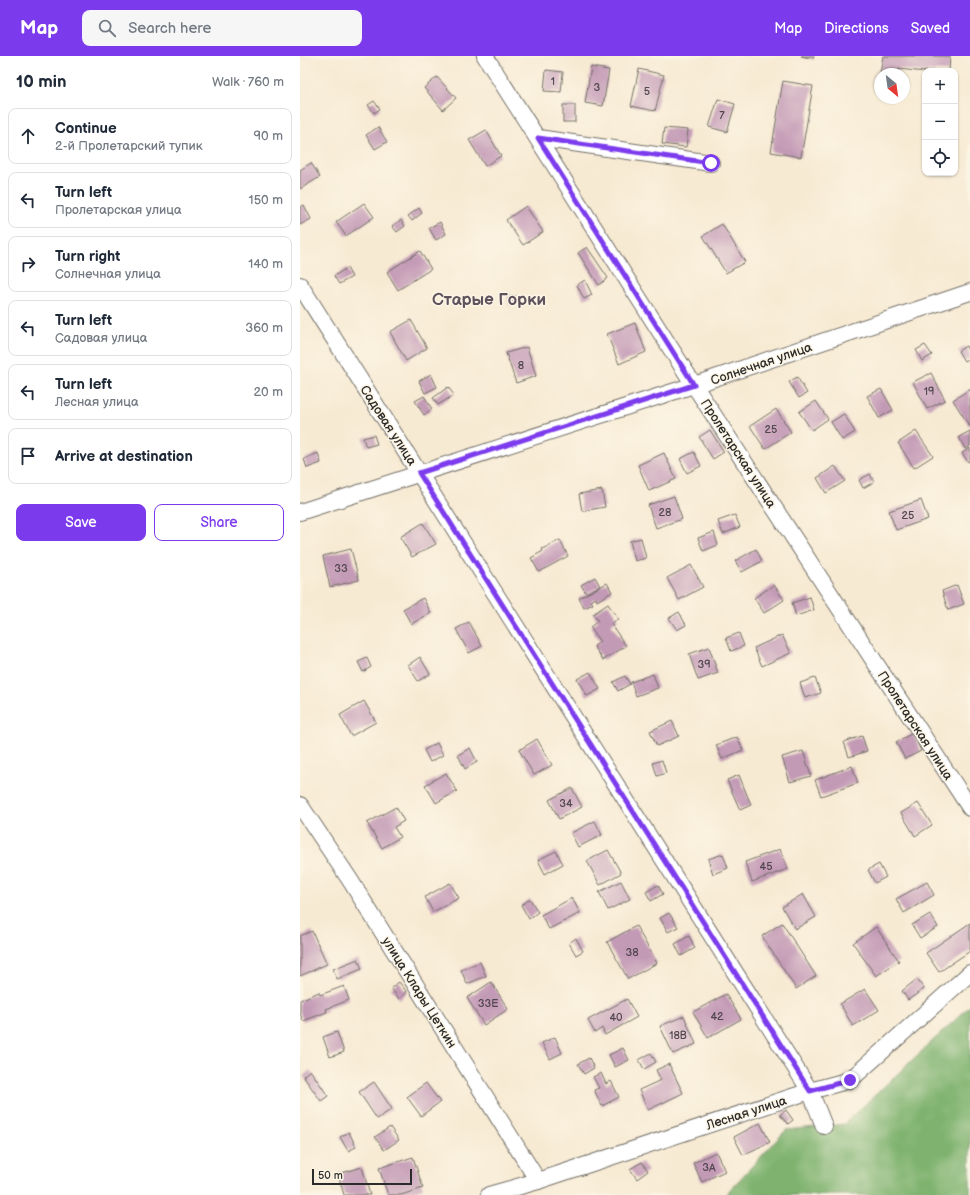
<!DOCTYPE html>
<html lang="en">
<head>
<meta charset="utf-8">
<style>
  body { margin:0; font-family:"Balsamiq Sans",sans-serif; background:#f6f6f7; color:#1f2937 }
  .controls { position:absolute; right:12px; top:12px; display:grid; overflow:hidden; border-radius:8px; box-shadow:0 1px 3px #0004 }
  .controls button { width:36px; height:36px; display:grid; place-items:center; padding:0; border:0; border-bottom:1px solid #e0e1e3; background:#fff; color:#1f2937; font:20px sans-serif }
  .compass { position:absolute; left:574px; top:12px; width:36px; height:36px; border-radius:50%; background:#fff; box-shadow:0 1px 3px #0004; rotate:151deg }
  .scale { position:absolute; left:12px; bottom:10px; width:100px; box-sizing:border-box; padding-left:4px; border:2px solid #2b2b2b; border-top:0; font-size:11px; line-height:14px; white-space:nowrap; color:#2b2b2b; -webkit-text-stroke:3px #fcf5e5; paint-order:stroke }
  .stop { position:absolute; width:12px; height:12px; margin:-9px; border:3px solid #7c3aed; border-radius:50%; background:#fff }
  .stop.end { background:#7c3aed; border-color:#fff; box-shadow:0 1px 4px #0008 }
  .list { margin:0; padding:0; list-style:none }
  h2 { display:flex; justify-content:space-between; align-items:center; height:52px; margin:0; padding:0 16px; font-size:17px }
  h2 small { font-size:13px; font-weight:400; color:#747a83 }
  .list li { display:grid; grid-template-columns:26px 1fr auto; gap:12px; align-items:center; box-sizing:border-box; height:56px; margin:0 8px 8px; padding:0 8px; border:1px solid #e0e1e3; border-radius:8px }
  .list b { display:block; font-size:15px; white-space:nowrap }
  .list p { margin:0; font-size:13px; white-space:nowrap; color:#747a83 }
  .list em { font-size:13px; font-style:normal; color:#747a83 }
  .actions { display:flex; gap:8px; padding:12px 16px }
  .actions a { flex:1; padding:9px 0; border:1px solid #7c3aed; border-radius:8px; text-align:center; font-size:14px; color:#7c3aed }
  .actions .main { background:#7c3aed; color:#fff }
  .icon { flex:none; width:22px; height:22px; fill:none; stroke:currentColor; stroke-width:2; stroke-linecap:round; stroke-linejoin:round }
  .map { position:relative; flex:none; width:670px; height:1139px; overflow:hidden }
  header { display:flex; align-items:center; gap:24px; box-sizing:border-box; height:56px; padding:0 20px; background:#7c3aed; color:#fff }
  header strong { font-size:19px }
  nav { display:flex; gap:22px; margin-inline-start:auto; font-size:14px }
  .search { width:280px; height:36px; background:#f6f6f7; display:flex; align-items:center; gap:10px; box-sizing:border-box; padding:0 14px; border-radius:8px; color:#747a83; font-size:15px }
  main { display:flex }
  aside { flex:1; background:#fff }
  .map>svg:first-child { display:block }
  .forest { fill:#7eb26e; stroke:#546e4c }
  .building { fill:#c39ab6 }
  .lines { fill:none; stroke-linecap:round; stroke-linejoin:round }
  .minor-casing { stroke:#726e66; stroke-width:18 }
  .minor { stroke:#fff; stroke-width:16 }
  .route { stroke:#7c3aed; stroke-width:5 }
  .labels { text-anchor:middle; stroke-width:3; stroke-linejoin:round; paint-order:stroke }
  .number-label { font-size:11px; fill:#51474e }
  .street-label { font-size:13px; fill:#2b2b2b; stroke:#fcf5e5 }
  .district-label { font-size:17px; font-weight:bold; fill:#60525c; stroke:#fcf5e5 }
</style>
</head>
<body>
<header>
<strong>Map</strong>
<div class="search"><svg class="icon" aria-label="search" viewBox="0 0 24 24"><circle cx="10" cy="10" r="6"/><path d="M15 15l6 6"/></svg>Search here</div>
<nav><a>Map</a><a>Directions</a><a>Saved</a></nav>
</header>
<main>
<aside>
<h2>10 min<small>Walk · 760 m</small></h2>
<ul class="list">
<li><svg class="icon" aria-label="ahead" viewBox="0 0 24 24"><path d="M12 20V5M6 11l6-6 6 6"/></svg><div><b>Continue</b><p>2-й Пролетарский тупик</p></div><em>90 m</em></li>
<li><svg class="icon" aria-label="left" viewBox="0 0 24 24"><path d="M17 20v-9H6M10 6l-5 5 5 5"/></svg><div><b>Turn left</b><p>Пролетарская улица</p></div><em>150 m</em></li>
<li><svg class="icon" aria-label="right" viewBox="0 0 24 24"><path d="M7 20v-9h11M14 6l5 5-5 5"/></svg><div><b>Turn right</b><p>Солнечная улица</p></div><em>140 m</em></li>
<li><svg class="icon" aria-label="left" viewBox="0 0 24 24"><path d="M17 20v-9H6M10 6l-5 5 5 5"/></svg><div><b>Turn left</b><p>Садовая улица</p></div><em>360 m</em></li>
<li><svg class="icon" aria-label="left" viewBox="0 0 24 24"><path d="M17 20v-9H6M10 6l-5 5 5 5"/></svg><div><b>Turn left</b><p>Лесная улица</p></div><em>20 m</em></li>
<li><svg class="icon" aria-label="arrive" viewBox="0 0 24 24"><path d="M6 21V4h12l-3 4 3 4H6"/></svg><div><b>Arrive at destination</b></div></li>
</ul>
<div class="actions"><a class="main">Save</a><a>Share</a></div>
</aside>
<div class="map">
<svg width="670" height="1139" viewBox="0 0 670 1139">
  <rect width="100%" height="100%" fill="#fcf5e5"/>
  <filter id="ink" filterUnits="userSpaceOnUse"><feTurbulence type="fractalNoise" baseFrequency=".025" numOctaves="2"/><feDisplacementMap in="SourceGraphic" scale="8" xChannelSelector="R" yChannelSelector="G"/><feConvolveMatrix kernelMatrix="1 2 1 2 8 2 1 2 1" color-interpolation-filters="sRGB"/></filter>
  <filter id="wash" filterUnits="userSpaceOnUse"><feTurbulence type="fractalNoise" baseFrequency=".012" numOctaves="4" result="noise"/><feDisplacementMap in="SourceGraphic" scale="16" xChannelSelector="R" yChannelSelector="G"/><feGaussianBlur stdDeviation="0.9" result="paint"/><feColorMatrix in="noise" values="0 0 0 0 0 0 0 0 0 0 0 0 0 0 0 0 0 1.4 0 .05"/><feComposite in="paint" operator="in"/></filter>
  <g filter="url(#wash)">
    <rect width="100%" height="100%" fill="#f7ead3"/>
    <path class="forest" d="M670,950V1139H425L486,1074L544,1068Z"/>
    <g id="blocks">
      <g class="building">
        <path d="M501,0H514L513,3Z"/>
        <path d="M583,0H650L649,15H625V16L599,13L598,18H580Z"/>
        <path d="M291,11L309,14L303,50L285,47Z"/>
        <path d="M339,13L364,19L355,55L331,50Z"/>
        <path d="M246,14L263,16L261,36L244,35Z"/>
        <path d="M624,16L625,17V31L622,30Z"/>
        <path d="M137,21L156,42L143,54L124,32Z"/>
        <path d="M483,25L513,30L501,101L471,96Z"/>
        <path d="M418,43L435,48L427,76L409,71Z"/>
        <path d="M74,45L80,53L74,57L68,49Z"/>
        <rect x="263" y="49" width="12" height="17"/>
        <path d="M78,71L87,86L75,93L66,79Z"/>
        <path d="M364,72L388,74L386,91L362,88Z"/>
        <path d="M186,74L201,100L185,110L169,84Z"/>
        <path d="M11,107L20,121L0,133V114Z"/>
        <path d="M64,147L74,161L46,180L36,166Z"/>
        <path d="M4,149L11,163L0,169V151Z"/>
        <path d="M226,150L243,176L223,189L206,164Z"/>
        <path d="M119,152L122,157L112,165L108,160Z"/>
        <path d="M101,164L105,170L97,176L92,170Z"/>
        <path d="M140,166L146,178L136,184L129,172Z"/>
        <path d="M422,168L445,206L426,217L403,180Z"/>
        <path d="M287,191L308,222L299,229L278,197Z"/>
        <path d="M120,195L131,213L98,234L87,216Z"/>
        <path d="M47,212L52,221L39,228L34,220Z"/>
        <path d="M285,224L292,239L284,243L277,229Z"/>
        <path d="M216,240L217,248L209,249L208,241Z"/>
        <path d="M111,264L127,292L106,305L90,276Z"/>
        <path d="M335,267L346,296L319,308L307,278Z"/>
        <path d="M625,289L632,299L622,305L616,294Z"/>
        <path d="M666,290L670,298V302L664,305L658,295Z"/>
        <path d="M227,291L236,320L216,327L206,297Z"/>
        <path d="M631,317L645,344L627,353L613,326Z"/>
        <path d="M131,318L137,331L125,337L119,325Z"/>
        <path d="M497,321L507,337L499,342L489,326Z"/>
        <path d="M148,331L154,339L138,349L133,342Z"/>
        <path d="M581,333L593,354L579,362L567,340Z"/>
        <path d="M670,333V371L653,344Z"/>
        <path d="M124,340L132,353L124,359L115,345Z"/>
        <path d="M516,345L528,363L512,374L499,356Z"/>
        <path d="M476,353L491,376L465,393L450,370Z"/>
        <path d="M544,358L555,376L542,384L531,366Z"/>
        <path d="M410,374L424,396L413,403L399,381Z"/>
        <path d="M616,375L633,400L614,412L598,387Z"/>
        <path d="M670,375V390L665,393L659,381Z"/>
        <path d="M74,379L77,388L66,391L63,382Z"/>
        <path d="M670,392V405L668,406L662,397Z"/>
        <path d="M394,396L401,410L387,417L380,403Z"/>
        <path d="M18,397L21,407L7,412L4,403Z"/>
        <path d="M364,397L376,423L349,435L338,409Z"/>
        <path d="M535,410L545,425L526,437L517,422Z"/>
        <path d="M570,418L574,426L563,432L559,424Z"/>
        <path d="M302,434L305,451L282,455L279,438Z"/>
        <path d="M374,440L382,463L356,472L348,449Z"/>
        <path d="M621,444L628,463L596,474L589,455Z"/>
        <path d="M435,459L440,471L423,478L418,465Z"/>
        <path d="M123,467L136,488L112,501L100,481Z"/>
        <path d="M414,476L418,489L403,495L398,482Z"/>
        <path d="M341,482L346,502L335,505L330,485Z"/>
        <path d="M260,484L268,500L239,516L231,502L243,495L242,493Z"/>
        <path d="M51,493L59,524L30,531L23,500Z"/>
        <path d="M456,493L462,505L442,516L435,505Z"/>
        <path d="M391,509L403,531L379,544L367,522Z"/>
        <path d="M295,521L300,530L286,537L281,529Z"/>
        <path d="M307,527L312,536L297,545L296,542L291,545L293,548L284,552L279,542Z"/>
        <path d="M474,529L484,544L464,557L454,542Z"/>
        <path d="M657,529L664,548L648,554L642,535Z"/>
        <path d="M510,541L514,554L496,560L492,547Z"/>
        <path d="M123,542L131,557L111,568L103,553Z"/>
        <path d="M308,548L318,563L311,568L326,590L303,604L294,590L300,586L290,571L298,565L293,558Z"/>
        <path d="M379,556L386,569L377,574L369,562Z"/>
        <path d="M169,566L182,590L169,597L156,573Z"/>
        <path d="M439,577L444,590L431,595L426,582Z"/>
        <path d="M482,579L491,597L462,610L454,592Z"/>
        <path d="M409,591L418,617L398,624L389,598Z"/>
        <path d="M120,601L130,618L118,625L108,609Z"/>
        <path d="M67,602L71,611L63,616L58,606Z"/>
        <path d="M290,616L300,633L287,640L277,623Z"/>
        <path d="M353,618L358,632L336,640L331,626Z"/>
        <path d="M325,620L330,628L318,635L313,626Z"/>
        <path d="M515,622L521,637L505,642L500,627Z"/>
        <path d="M64,645L76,666L51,680L40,659Z"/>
        <path d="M372,665L379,680L357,690L350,675Z"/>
        <path d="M613,677L621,695L605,703L596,686Z"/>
        <path d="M562,680L567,695L549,701L544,686Z"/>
        <path d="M437,681L443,694L422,703L416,689Z"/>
        <path d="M237,683L252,709L234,719L219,694Z"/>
        <path d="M137,687L143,699L130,706L124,694Z"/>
        <path d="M170,692L177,706L165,713L158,699Z"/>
        <path d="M503,695L511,720L490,726L482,701Z"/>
        <path d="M362,704L366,717L357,720L353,707Z"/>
        <path d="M552,710L558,727L521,740L515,724Z"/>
        <path d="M146,717L157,735L136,747L125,729Z"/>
        <path d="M439,719L451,749L440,754L427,724Z"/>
        <path d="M272,732L282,751L259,763L249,744Z"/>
        <path d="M618,747L632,769L615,780L601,757Z"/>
        <path d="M96,751L104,765L94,771L100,781L82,792L67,767Z"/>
        <path d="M295,765L302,779L278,791L271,777Z"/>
        <path d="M480,793L488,813L452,826L445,806Z"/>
        <path d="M308,794L321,817L300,829L287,805Z"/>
        <path d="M256,795L263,808L245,818L238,804Z"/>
        <path d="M423,798L428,812L413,818L408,803Z"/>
        <path d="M579,808L586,821L575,827L568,814Z"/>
        <path d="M321,825L330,843L308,854L299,836Z"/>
        <path d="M627,826L634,839L604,857L596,843Z"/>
        <path d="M150,827L159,842L133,856L125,841Z"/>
        <path d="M358,829L363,838L351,845L346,836Z"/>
        <path d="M503,838L516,861L495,873L482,851Z"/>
        <path d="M272,842L280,857L249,873L241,859Z"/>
        <path d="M230,843L238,856L229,863L221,849Z"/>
        <path d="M369,857L378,871L368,876L360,862Z"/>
        <path d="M630,858L638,871L620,882L612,869Z"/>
        <path d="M482,867L516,920L496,933L462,880Z"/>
        <path d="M670,867V895L639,916L626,897Z"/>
        <path d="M336,870L357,907L328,923L307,886Z"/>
        <path d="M576,871L599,905L576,920L553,887Z"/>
        <path d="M12,875L27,908L0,920V880Z"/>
        <path d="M389,880L395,892L381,900L375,888Z"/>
        <path d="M276,882L283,895L276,899L269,887Z"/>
        <path d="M58,903L62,913L37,923L33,913Z"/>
        <path d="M180,906L186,920L167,928L161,914Z"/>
        <path d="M617,923L624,933L608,944L602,935Z"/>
        <path d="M99,926L107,936L99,943L91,932Z"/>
        <path d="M191,926L208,953L184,969L167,942Z"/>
        <path d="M44,930L49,944L26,953L27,956L3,965L0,957V944L19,936L20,939Z"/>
        <path d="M565,933L579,954L553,970L540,948Z"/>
        <path d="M426,938L441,963L408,982L393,956Z"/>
        <path d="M327,943L337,961L305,979L302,972L295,977L288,964Z"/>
        <path d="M384,960L396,988L373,998L360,970Z"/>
        <path d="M37,976L44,996L30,1001L23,981Z"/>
        <path d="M255,981L262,997L250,1003L242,987Z"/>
        <path d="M323,992L329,1004L315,1011L309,999Z"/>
        <path d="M351,997L356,1006L344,1013L339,1004Z"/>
        <path d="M289,1002L294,1012L284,1018L278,1008Z"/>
        <path d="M369,1008L383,1037L348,1054L339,1034L361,1024L356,1014Z"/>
        <path d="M10,1014L28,1040L21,1045L3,1020Z"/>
        <path d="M301,1017L306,1028L311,1025L319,1041L302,1050L294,1034L299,1032L293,1021Z"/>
        <path d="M74,1026L92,1053L77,1063L59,1036Z"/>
        <path d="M126,1027L140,1046L121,1060L107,1041Z"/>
        <path d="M486,1054L493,1064L488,1068L480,1059Z"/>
        <path d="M460,1067L470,1086L443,1099L434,1081Z"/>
        <path d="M90,1071L99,1084L84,1094L75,1081Z"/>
        <path d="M49,1076L56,1091L48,1095L40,1081Z"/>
        <path d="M416,1096L425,1115L402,1126L393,1107Z"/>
        <path d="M113,1101L123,1132L101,1139H88L79,1112Z"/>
        <path d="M342,1106L348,1115L337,1123L330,1113Z"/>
        <path d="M62,1111L70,1139H44L38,1118Z"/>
      </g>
    </g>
  </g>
  <g filter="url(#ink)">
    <use href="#blocks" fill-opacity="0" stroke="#726e66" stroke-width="1"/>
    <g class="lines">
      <g class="minor-casing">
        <g id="minor">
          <path d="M185,0L394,329L670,752"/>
          <path d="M238,82L411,107"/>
          <path d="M0,229L510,1035L524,1070"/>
          <path d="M0,456L394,329L670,236"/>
          <path d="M0,749L50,824L238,1125"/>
          <path d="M189,1139L238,1125L510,1035L550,1024L670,917"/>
        </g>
      </g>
      <use href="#minor" class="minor"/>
    </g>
  </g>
  <g class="lines" filter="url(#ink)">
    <path class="route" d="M411,107L238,82L394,329L119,417L510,1035L550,1024"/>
  </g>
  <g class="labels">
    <g class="number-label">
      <text x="253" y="29">1</text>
      <text x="297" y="35">3</text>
      <text x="347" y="39">5</text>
      <text x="422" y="63">7</text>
      <text x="221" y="313">8</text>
      <text x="629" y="339">19</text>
      <text x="471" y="377">25</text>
      <text x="365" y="460">28</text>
      <text x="608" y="463">25</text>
      <text x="41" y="516">33</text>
      <text x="404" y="612">39</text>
      <text x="266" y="751">34</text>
      <text x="466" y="814">45</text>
      <text x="332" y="900">38</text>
      <text x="188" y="951">33Е</text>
      <text x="417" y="964">42</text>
      <text x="316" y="965">40</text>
      <text x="378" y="983">18В</text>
      <text x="409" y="1115">3А</text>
    </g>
    <g class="street-label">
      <text transform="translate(461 307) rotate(-19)" y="5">Солнечная улица</text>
      <text transform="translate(89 369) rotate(57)" y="5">Садовая улица</text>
      <text transform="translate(439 397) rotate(57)" y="5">Пролетарская улица</text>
      <text transform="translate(616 669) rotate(57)" y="5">Пролетарская улица</text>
      <text transform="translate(120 936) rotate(58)" y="5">улица Клары Цеткин</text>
      <text transform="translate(446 1056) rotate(-18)" y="5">Лесная улица</text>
    </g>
    <g class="district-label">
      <text x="189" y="249">Старые Горки</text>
    </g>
  </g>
</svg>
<div class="controls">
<button>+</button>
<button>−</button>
<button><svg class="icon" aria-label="locate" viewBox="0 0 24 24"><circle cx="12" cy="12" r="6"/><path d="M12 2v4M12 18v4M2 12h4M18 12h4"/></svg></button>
</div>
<svg class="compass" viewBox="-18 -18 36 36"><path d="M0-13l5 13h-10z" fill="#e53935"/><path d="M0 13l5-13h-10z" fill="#747a83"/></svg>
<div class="scale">50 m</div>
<div class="stop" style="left:411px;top:107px"></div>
<div class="stop end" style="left:550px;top:1024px"></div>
</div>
</main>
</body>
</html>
